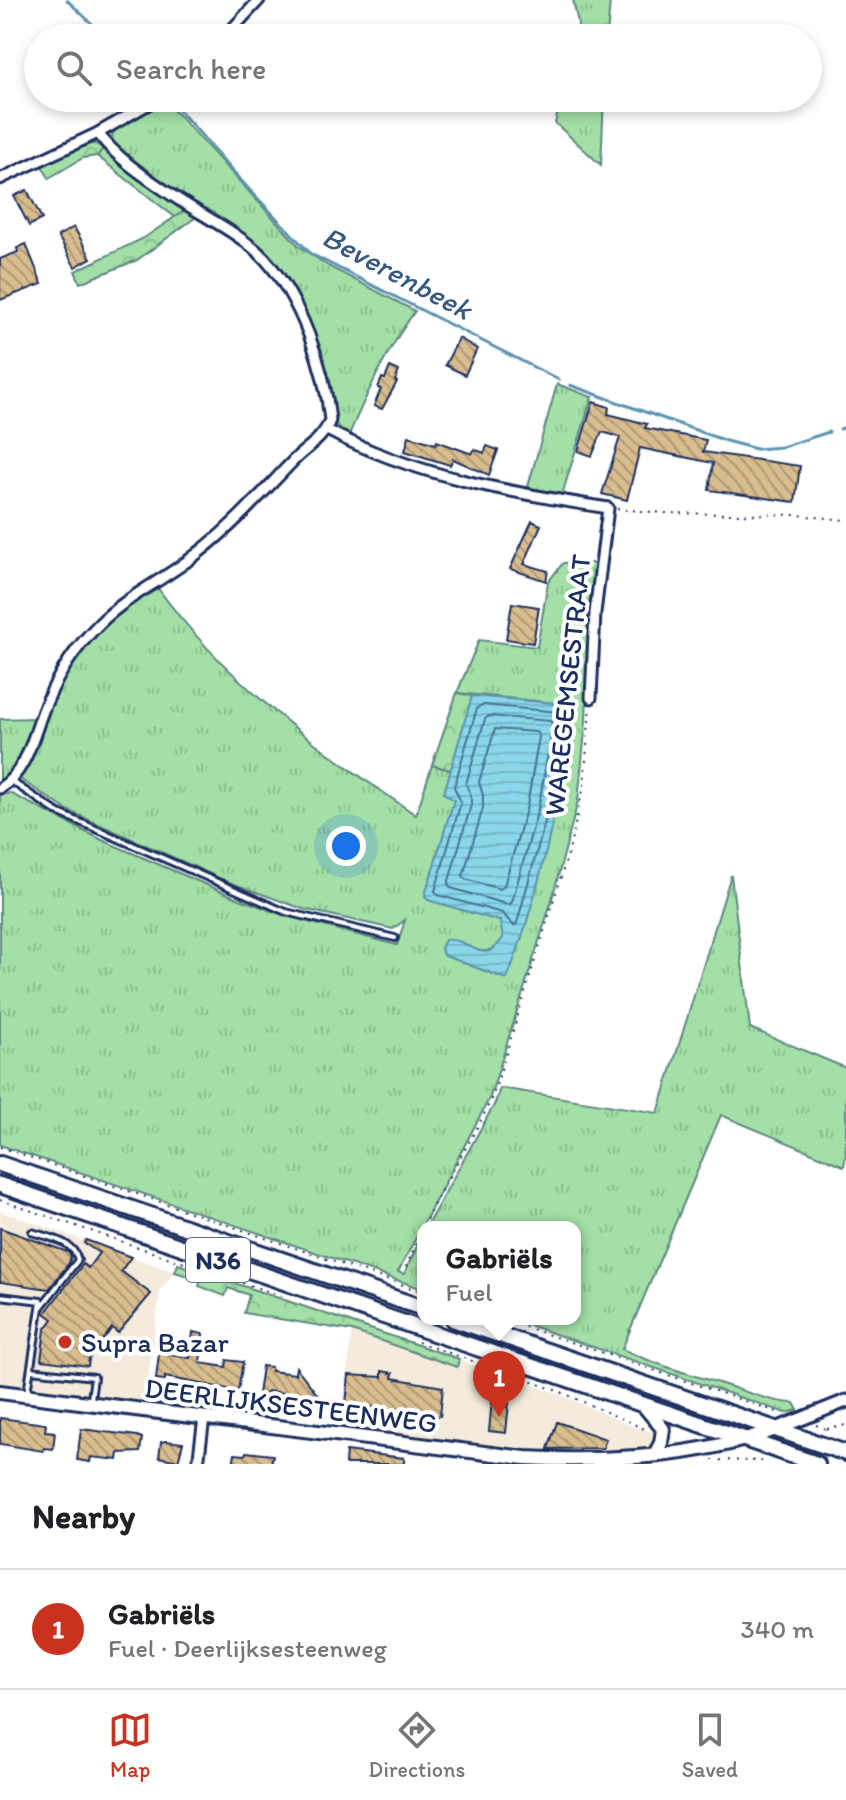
<!DOCTYPE html>
<html lang="en">
<head>
<meta charset="utf-8">
<style>
  body { margin:0; font-family:Itim,sans-serif; background:#f2f2f2; color:#202124 }
  .you { position:absolute; left:346px; top:846px; width:28px; height:28px; margin:-20px; border:6px solid #fff; border-radius:50%; background:#1a73e8; box-shadow:0 0 0 12px #1a73e833 }
  .badge { display:grid; place-items:center; width:52px; height:52px; border-radius:50%; background:#c8321e; color:#fff; font-size:26px; font-weight:700 }
  .pin { position:absolute; translate:-50% -66px; filter:drop-shadow(0 2px 4px #0008) }
  .pin::after { content:''; position:absolute; top:42px; width:28px; height:24px; background:inherit; clip-path:polygon(0 0,100% 0,50% 100%) }
  .popup { position:absolute; left:417px; top:1221px; width:164px; height:104px; box-sizing:border-box; display:grid; place-content:center; border-radius:16px; background:#fff; filter:drop-shadow(0 2px 6px #0005); font-size:26px; white-space:nowrap; color:#757577 }
  .popup b { font-size:30px; color:#202124 }
  .popup::after { content:''; position:absolute; left:50%; top:100%; margin-left:-16px; border:16px solid transparent; border-top-color:#fff }
  .list { margin:0; padding:0; list-style:none }
  h2 { display:flex; justify-content:space-between; align-items:center; height:104px; margin:0; padding:0 32px; font-size:34px }
  h2 small { font-size:26px; font-weight:400; color:#757577 }
  .list li { display:grid; grid-template-columns:52px 1fr auto; gap:24px; align-items:center; box-sizing:border-box; height:120px; padding:0 32px; border-top:2px solid #e0e0e0 }
  .list b { display:block; font-size:30px; white-space:nowrap }
  .list p { margin:0; font-size:26px; white-space:nowrap; color:#757577 }
  .list em { font-size:26px; font-style:normal; color:#757577 }
  .icon { flex:none; width:44px; height:44px; fill:none; stroke:currentColor; stroke-width:2; stroke-linecap:round; stroke-linejoin:round }
  .map { position:relative; flex:none; width:846px; height:1464px; overflow:hidden }
  .search { position:absolute; background:#fff; box-shadow:0 4px 12px #0003; left:24px; right:24px; top:24px; height:88px; display:flex; align-items:center; gap:20px; box-sizing:border-box; padding:0 28px; border-radius:44px; color:#757577; font-size:30px }
  .sheet { height:224px; background:#fff }
  nav { display:flex; justify-content:space-around; align-items:center; box-sizing:border-box; height:112px; border-top:2px solid #e0e0e0; background:#fff; font-size:22px; color:#757577 }
  nav a { display:grid; justify-items:center; gap:4px }
  nav .on { color:#c8321e }
  .map>svg:first-child { display:block }
  .built { fill:#f4ebdd }
  .grass { fill:url(#grass-tufts); stroke:#5f8782; stroke-width:2 }
  .forest { fill:url(#forest-crowns); stroke:#5f8782; stroke-width:2 }
  .water { fill:url(#water-rules); stroke:#5d94b1; stroke-width:2 }
  .lines { fill:none; stroke-linecap:round; stroke-linejoin:round }
  .shore { stroke:#477295; stroke-width:2 }
  .stream { stroke:#5d94b1; stroke-width:3 }
  .building { fill:url(#building-back-hatch); stroke:#1b2f5e; stroke-width:2 }
  .service-casing { stroke:#1b2f5e; stroke-width:10 }
  .minor-casing { stroke:#1b2f5e; stroke-width:15 }
  .tertiary-casing { stroke:#1b2f5e; stroke-width:17 }
  .secondary-casing { stroke:#1b2f5e; stroke-width:18 }
  .primary-casing { stroke:#1b2f5e; stroke-width:20 }
  .path { stroke:#1b2f5e; stroke-width:2; stroke-dasharray:2 6; stroke-linecap:butt }
  .service { stroke:#fff; stroke-width:4 }
  .minor { stroke:#fff; stroke-width:9 }
  .tertiary { stroke:#fff; stroke-width:11 }
  .secondary { stroke:#fff; stroke-width:12 }
  .primary { stroke:#fff; stroke-width:14 }
  .poi-dot { fill:#c8321e; stroke:#fff; stroke-width:3 }
  .labels { text-anchor:middle; stroke-width:8; stroke-linejoin:round; paint-order:stroke }
  .shield { fill:#fff; stroke:#5f6d8e; stroke-width:2 }
  .shield-label { font-size:26px; font-weight:bold; fill:#1b2f5e }
  .street-label { font-size:28px; fill:#1b2f5e; stroke:#fff }
  .poi-label { font-size:28px; fill:#1b2f5e; stroke:#fff; text-anchor:start }
  .water-label { font-size:30px; font-style:italic; fill:#365980; stroke:#fff }
</style>
</head>
<body>
<div class="map">
<svg width="846" height="1464" viewBox="0 0 846 1464">
  <defs>
    <pattern id="grass-tufts" width="24" height="20" patternUnits="userSpaceOnUse" patternTransform="scale(2)"><rect width="24" height="20" fill="#a3dfa6"/><path d="M3 7l-1-3M5 7V3M7 7l1-3M15 17l-1-3M17 17v-4M19 17l1-3" fill="none" stroke="#8cc091"/></pattern>
    <pattern id="forest-crowns" width="20" height="18" patternUnits="userSpaceOnUse" patternTransform="scale(2)"><rect width="20" height="18" fill="#a3dfa6"/><path d="M2 6a3 3 0 1 1 6 0M12 15a3 3 0 1 1 6 0" fill="none" stroke="#8cc091"/></pattern>
    <pattern id="water-rules" width="6" height="5" patternUnits="userSpaceOnUse" patternTransform="scale(2)"><rect width="6" height="5" fill="#89d7e8"/><path d="M0 2.5h6" fill="none" stroke="#76b9c9"/></pattern>
    <pattern id="building-back-hatch" width="6" height="6" patternUnits="userSpaceOnUse" patternTransform="scale(2)"><rect width="6" height="6" fill="#d9bd8e"/><path d="M-1 5l2 2M0 0l6 6M5-1l2 2" fill="none" stroke="#af9a77"/></pattern>
  </defs>
  <rect width="100%" height="100%" fill="#fff"/>
  <filter id="ink" filterUnits="userSpaceOnUse"><feTurbulence type="fractalNoise" baseFrequency=".0125" numOctaves="2"/><feDisplacementMap in="SourceGraphic" scale="16" xChannelSelector="R" yChannelSelector="G"/><feConvolveMatrix kernelMatrix="1 2 1 2 8 2 1 2 1" color-interpolation-filters="sRGB"/></filter>
  <g filter="url(#ink)">
    <g class="built">
      <path d="M0,1211L175,1272L160,1290L145,1402L0,1384Z"/>
      <path d="M352,1331L456,1367L459,1360L559,1394L631,1426L658,1433L656,1443L645,1450L584,1454L534,1452L341,1425Z"/>
    </g>
    <g class="grass">
      <path d="M573,0H610L607,38H577L578,23Z"/>
      <path d="M562,98H604L601,165L555,123Z"/>
      <path d="M164,99L299,246L328,266L415,311C387,350 368,391 349,435L345,436L336,424L320,357L271,262L149,176L114,146L112,135L118,127Z"/>
      <path d="M103,148L185,210L176,218L97,156Z"/>
      <path d="M557,384L592,397L562,495L527,490Z"/>
      <path d="M580,562L597,564L589,638L586,721L578,801L551,903L490,1097L398,1272L404,1274L423,1234V1289L0,1145V795L10,793L102,840L237,898L289,917L397,945L405,920L393,929L303,909L226,881L67,810L20,779C33,753 41,725 52,698C73,649 113,615 157,587C225,682 320,750 416,815L432,765L451,770L444,793L454,800L425,895L428,900L500,921L503,938C493,953 481,955 465,944L441,948L443,955L506,979C541,892 549,796 564,704L457,693L479,640L537,647L548,582L563,563Z"/>
      <path d="M35,718C28,741 20,767 0,782V719Z"/>
      <path d="M731,875L750,1028L846,1068V1154L844,1166L721,1115L622,1349C656,1365 693,1375 728,1386C750,1393 772,1402 794,1403L798,1410L786,1413L511,1319H575V1227H426L495,1103L500,1088L658,1113Z"/>
    </g>
    <g class="forest">
      <path d="M86,144H96L103,148L97,156L83,158L49,178L42,166Z"/>
      <path d="M185,210L196,217L137,260L80,283L75,271L144,238Z"/>
      <path d="M457,693L472,696L451,770L432,765Z"/>
      <path d="M178,1264L459,1359L457,1367L352,1331L244,1313L249,1295L228,1288L225,1296L199,1286L201,1280L175,1272Z"/>
    </g>
    <path class="water" d="M472,696L564,704L570,711L572,721C557,808 539,896 507,979L443,955L441,948L445,940C470,936 482,970 503,938L500,921L428,900L425,895L454,800L444,793Z"/>
    <g class="lines">
      <g class="shore">
        <path d="M482,705L559,712L564,721L548,811L517,923L514,926L502,913L438,895L435,891L461,802L454,787L477,708Z"/>
        <path d="M489,716L550,721L553,725L538,809L512,902L509,905L451,888L448,884L471,805V795L466,784L485,719Z"/>
        <path d="M495,729L536,732L539,736L527,806L504,886L500,889L465,879L463,876L483,808V795L479,782Z"/>
      </g>
      <g class="stream">
        <path d="M67,0L107,38"/>
        <path d="M173,103L246,186L311,254L559,380"/>
        <path d="M570,385L726,441L756,449L782,447L829,432"/>
        <path d="M840,429L846,427"/>
      </g>
    </g>
    <g class="building">
      <path d="M27,190L42,219L29,226L14,196Z"/>
      <path d="M74,227L91,258L75,267L58,236Z"/>
      <path d="M26,244L42,284L0,300V259L18,252L17,248Z"/>
      <path d="M459,338L477,349L465,375L445,365Z"/>
      <path d="M390,367L399,371L395,381L397,382L382,409L374,406L381,389L378,388L382,378L385,379Z"/>
      <path d="M593,402L609,407L608,414L647,424L645,428L706,440L703,452L800,466L795,502L709,490L713,463L640,448L627,500L602,494L620,437L602,432L592,456L578,451Z"/>
      <path d="M409,436L436,444L437,441L472,454L474,449L484,453L487,446L498,450L489,475L453,459L450,465L405,451Z"/>
      <path d="M532,521L541,525L524,564L548,571L546,581L510,569Z"/>
      <path d="M512,603L539,607L533,643L506,639Z"/>
      <path d="M0,1228L68,1252L71,1256L69,1263L49,1289L0,1282Z"/>
      <path d="M86,1240L131,1257L121,1271L151,1294L118,1333L112,1328L89,1359L88,1366L41,1360L45,1330L53,1319L45,1313L83,1264L88,1268L99,1253L84,1243Z"/>
      <path d="M193,1332L203,1334L200,1363L226,1367L227,1360L243,1362L238,1391L165,1377V1380L156,1379L159,1353L190,1358Z"/>
      <path d="M262,1366L271,1367V1371L295,1374L296,1367L320,1398L292,1397L293,1394L268,1391L267,1395L258,1394Z"/>
      <path d="M382,1371L393,1373L392,1378L443,1387L440,1416L346,1404L349,1375L382,1377Z"/>
      <path d="M492,1400L509,1402L506,1433L489,1431Z"/>
      <path d="M0,1418L46,1424L45,1431L55,1432L53,1449L44,1448L43,1451L0,1444Z"/>
      <path d="M557,1422L606,1439L603,1448L548,1449Z"/>
      <path d="M81,1429L137,1436L142,1438L140,1452L119,1453L118,1460L91,1457L90,1462L77,1460Z"/>
      <path d="M166,1441L183,1443L178,1461L159,1457L161,1442Z"/>
      <path d="M346,1451L404,1458V1464H345Z"/>
      <path d="M246,1452L273,1455L271,1464H233L235,1454L245,1455Z"/>
    </g>
    <g class="lines">
      <g class="service-casing">
        <g id="service">
          <path d="M11,781L57,812L286,912L395,938"/>
          <path d="M32,1232C49,1238 73,1240 78,1260L41,1307"/>
          <path d="M0,1296L41,1301L27,1393"/>
          <path d="M31,1370L94,1377L91,1399"/>
        </g>
      </g>
      <g class="minor-casing">
        <g id="minor">
          <path d="M224,38L259,0"/>
          <path d="M0,179L98,133L159,98"/>
          <path d="M327,430C413,476 513,493 608,508L595,613L591,698"/>
          <path d="M0,788C30,770 34,728 48,699C60,671 78,645 99,624C128,595 166,579 198,553C233,526 263,492 294,460C307,447 324,438 330,420C325,368 300,297 264,258C241,234 201,215 173,196C147,178 117,159 98,133"/>
          <path d="M198,1464L204,1418"/>
        </g>
      </g>
      <g class="tertiary-casing">
        <path id="tertiary" d="M776,1429L846,1401"/>
      </g>
      <g class="secondary-casing">
        <g id="secondary">
          <path d="M0,1392L525,1458C608,1462 698,1458 776,1429"/>
          <path d="M644,1406L663,1429L661,1443L655,1454"/>
        </g>
      </g>
      <g class="primary-casing">
        <g id="primary">
          <path d="M0,1164L423,1308"/>
          <path d="M0,1185L817,1464"/>
          <path d="M453,1319L846,1453"/>
        </g>
      </g>
      <g class="path">
        <path d="M617,509L665,513L797,515L846,520"/>
        <path d="M0,1147L423,1292"/>
        <path d="M0,1200L287,1298"/>
        <path d="M423,1227C443,1180 475,1139 494,1092L569,851L584,786L590,707"/>
        <path d="M406,1267L423,1228"/>
        <path d="M502,1319L783,1414"/>
        <path d="M418,1342L561,1392L647,1430"/>
        <path d="M816,1425L826,1429"/>
        <path d="M827,1429L846,1425"/>
        <path d="M712,1460L766,1461"/>
      </g>
      <use href="#service" class="service"/>
      <use href="#minor" class="minor"/>
      <use href="#tertiary" class="tertiary"/>
      <use href="#secondary" class="secondary"/>
      <use href="#primary" class="primary"/>
    </g>
  </g>
  <circle class="poi-dot" cx="65" cy="1342" r="8"/>
  <g class="labels">
    <rect class="shield" x="186" y="1238" width="64" height="44" rx="6"/>
    <g class="shield-label">
      <text x="218" y="1269">N36</text>
    </g>
    <g class="street-label">
      <text transform="translate(567 685) rotate(-84)" y="10">WAREGEMSESTRAAT</text>
      <text transform="translate(291 1405) rotate(7)" y="10">DEERLIJKSESTEENWEG</text>
    </g>
    <g class="poi-label">
      <text x="81" y="1352">Supra Bazar</text>
    </g>
    <g class="water-label">
      <text transform="translate(397 273) rotate(28)" y="10">Beverenbeek</text>
    </g>
  </g>
</svg>
<div class="you"></div>
<div class="pin badge" style="left:499px;top:1417px">1</div>
<div class="popup"><b>Gabriëls</b>Fuel</div>
<div class="search"><svg class="icon" aria-label="search" viewBox="0 0 24 24"><circle cx="10" cy="10" r="6"/><path d="M15 15l6 6"/></svg>Search here</div>
</div>
<section class="sheet">
<h2>Nearby<small></small></h2>
<ul class="list">
<li><span class="badge">1</span><div><b>Gabriëls</b><p>Fuel · Deerlijksesteenweg</p></div><em>340 m</em></li>
</ul>
</section>
<nav>
<a class="on"><svg class="icon" aria-label="map" viewBox="0 0 24 24"><path d="M3 6l6-2 6 2 6-2v14l-6 2-6-2-6 2zM9 4v14M15 6v14"/></svg>Map</a>
<a><svg class="icon" aria-label="directions" viewBox="0 0 24 24"><path d="M12 3l9 9-9 9-9-9zM9 14v-3h6M13 9l2 2-2 2"/></svg>Directions</a>
<a><svg class="icon" aria-label="saved" viewBox="0 0 24 24"><path d="M7 4h10v16l-5-4-5 4z"/></svg>Saved</a>
</nav>
</body>
</html>
